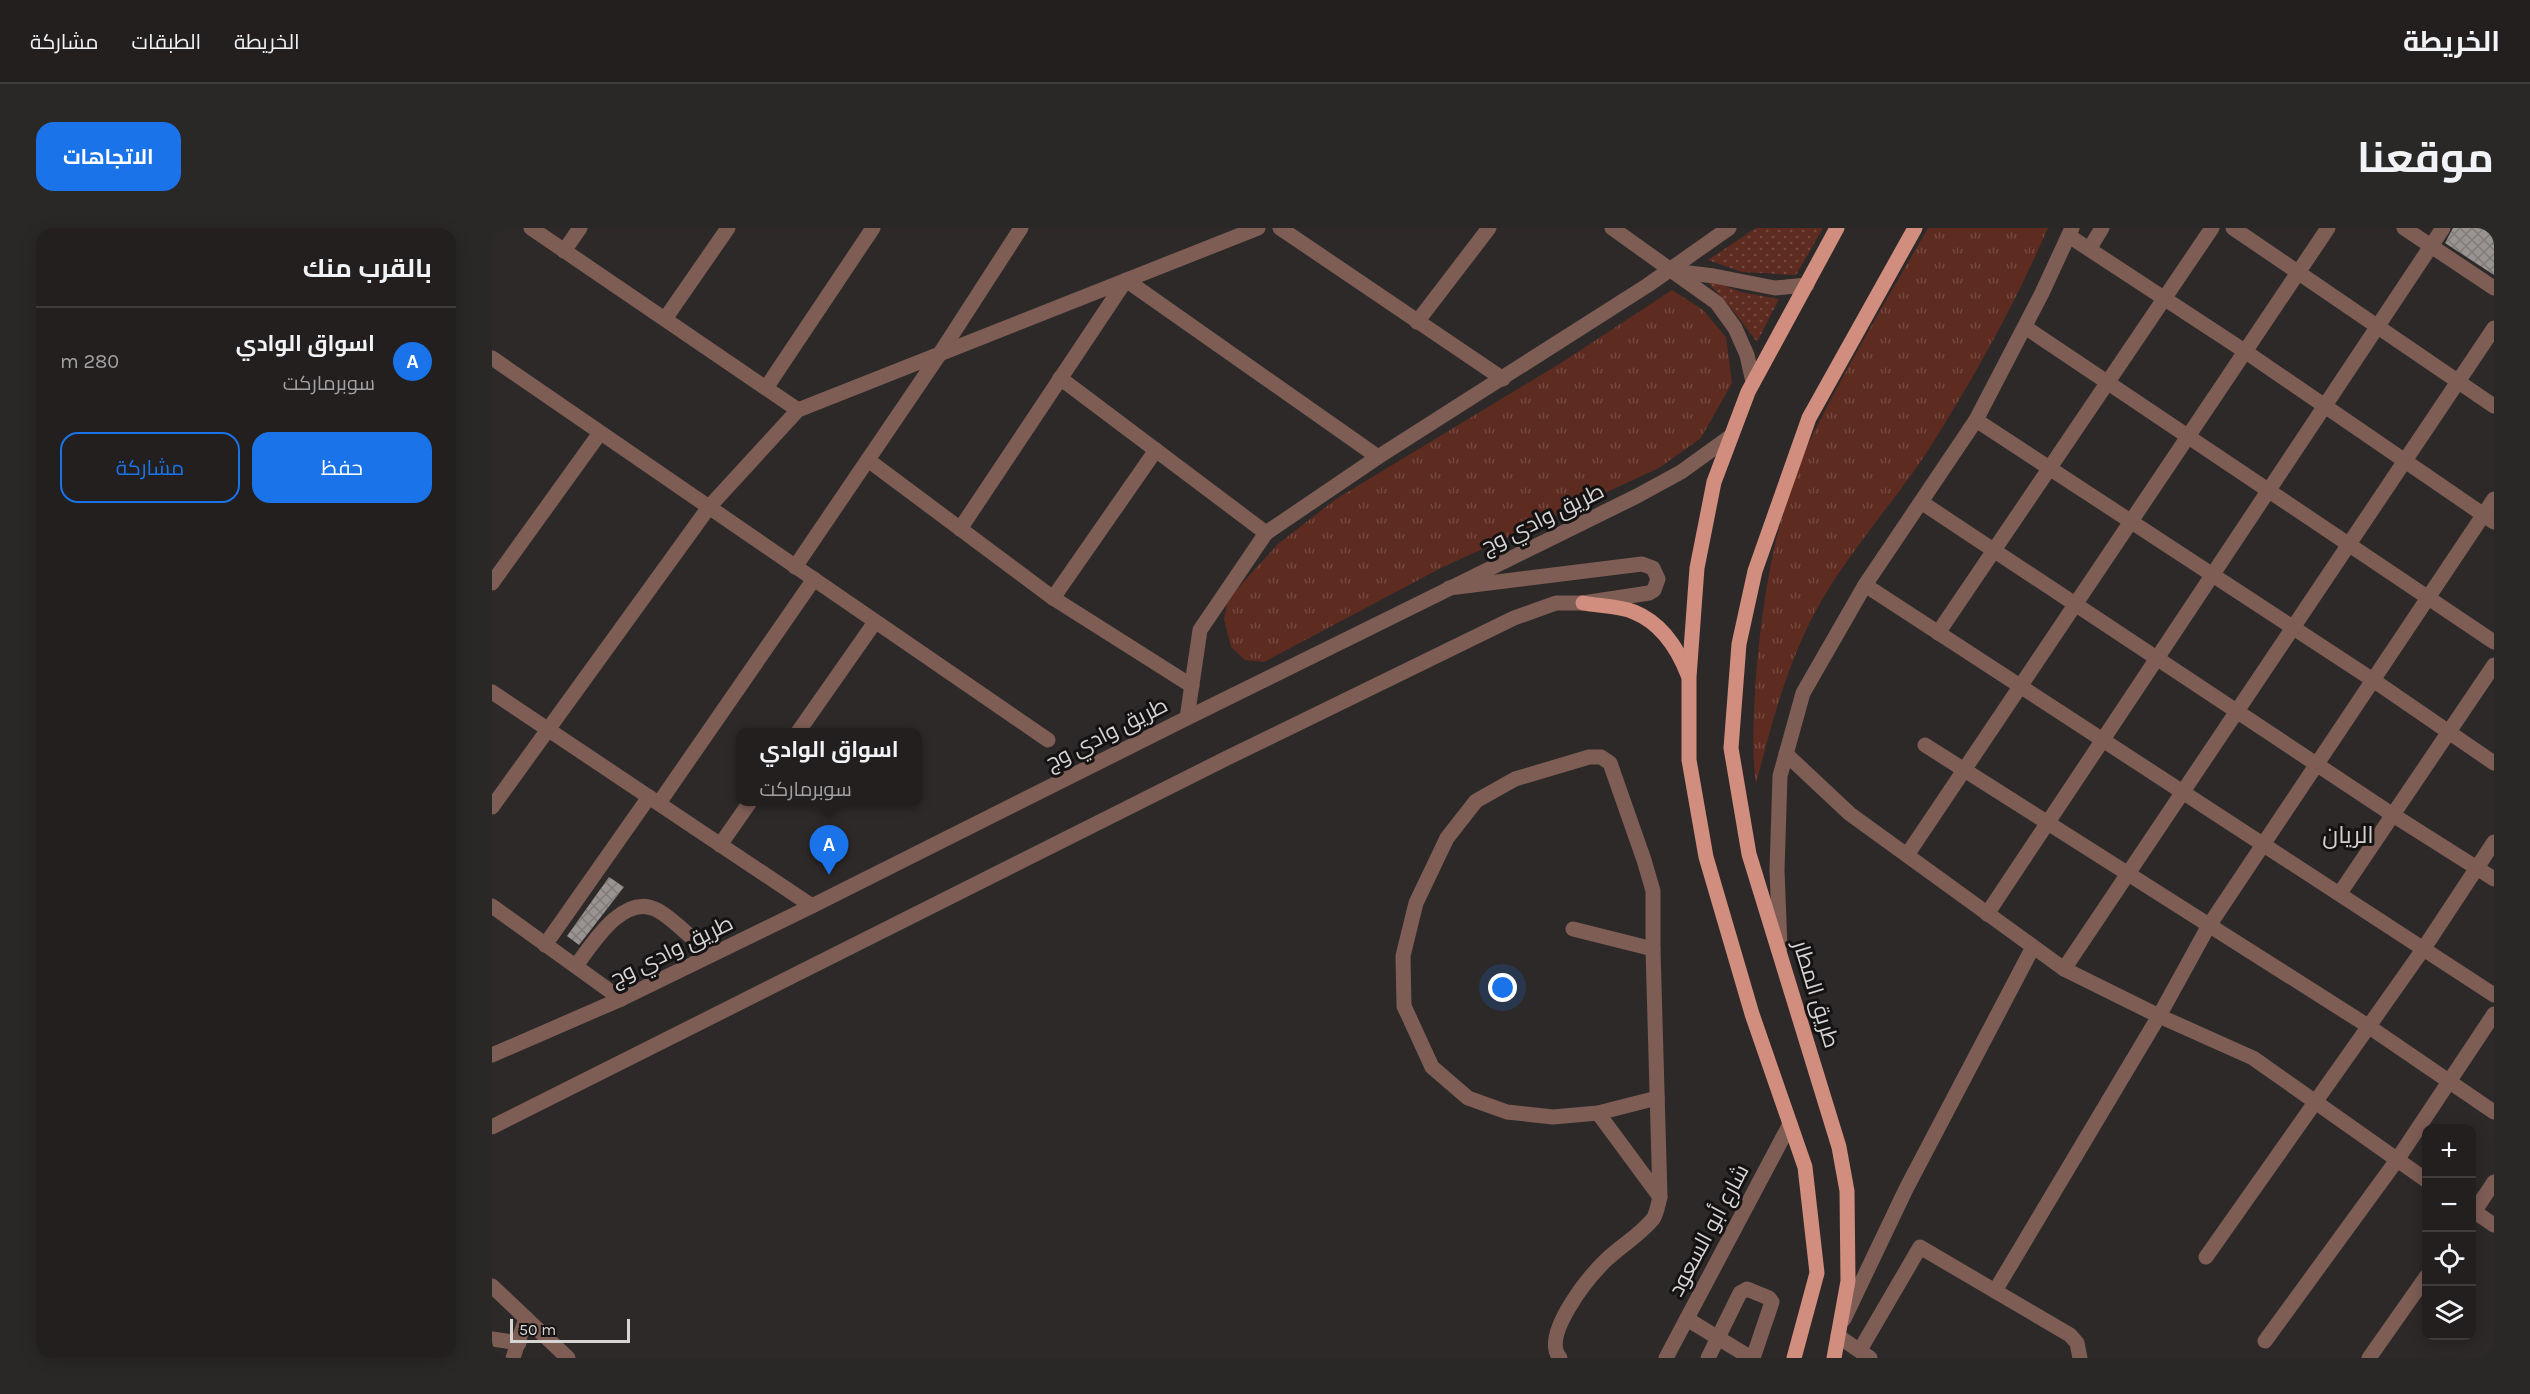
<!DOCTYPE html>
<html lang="ar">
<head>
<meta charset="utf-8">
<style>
  body { margin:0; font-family:Karla,Cairo,sans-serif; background:#2a2727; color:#f1f3f6; direction:rtl }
  .controls { position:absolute; right:18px; bottom:18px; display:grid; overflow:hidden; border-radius:12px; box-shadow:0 3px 15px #0003 }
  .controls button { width:54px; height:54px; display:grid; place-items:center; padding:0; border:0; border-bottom:2px solid #3f3d3c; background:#221f1e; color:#f1f3f6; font:30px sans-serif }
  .scale { position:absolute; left:18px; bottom:15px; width:120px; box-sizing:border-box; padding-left:6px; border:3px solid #d7d4d4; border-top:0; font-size:16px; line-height:21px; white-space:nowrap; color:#d7d4d4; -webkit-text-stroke:4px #141212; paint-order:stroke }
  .you { position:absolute; left:1011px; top:760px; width:21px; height:21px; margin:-15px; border:4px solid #fff; border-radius:50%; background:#1a73e8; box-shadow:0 0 0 9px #1a73e833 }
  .badge { display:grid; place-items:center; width:39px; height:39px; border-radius:50%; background:#1a73e8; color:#fff; font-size:20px; font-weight:700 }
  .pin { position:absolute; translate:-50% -50px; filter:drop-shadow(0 2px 3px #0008) }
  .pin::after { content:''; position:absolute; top:32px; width:21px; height:18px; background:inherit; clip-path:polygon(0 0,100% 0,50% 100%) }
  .popup { position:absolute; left:244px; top:500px; width:186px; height:78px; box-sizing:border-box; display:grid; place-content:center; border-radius:12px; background:#221f1e; filter:drop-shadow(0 2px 4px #0005); font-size:20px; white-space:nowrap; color:#a2a2a4 }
  .popup b { font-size:22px; color:#f1f3f6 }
  .popup::after { content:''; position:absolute; left:50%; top:100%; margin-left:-12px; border:12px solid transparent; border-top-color:#221f1e }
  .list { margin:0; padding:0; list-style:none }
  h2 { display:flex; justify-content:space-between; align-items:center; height:78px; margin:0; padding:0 24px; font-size:26px }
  h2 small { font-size:20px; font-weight:400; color:#a2a2a4 }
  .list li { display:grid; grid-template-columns:39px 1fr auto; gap:18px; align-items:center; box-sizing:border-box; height:108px; padding:0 24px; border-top:2px solid #3f3d3c }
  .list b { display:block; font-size:22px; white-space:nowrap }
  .list p { margin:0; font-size:20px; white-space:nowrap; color:#a2a2a4 }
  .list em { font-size:20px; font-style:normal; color:#a2a2a4 }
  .actions { display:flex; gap:12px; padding:18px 24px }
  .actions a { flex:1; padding:14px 0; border:2px solid #1a73e8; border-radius:18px; text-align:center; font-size:21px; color:#1a73e8 }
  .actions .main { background:#1a73e8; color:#fff }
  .icon { flex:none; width:33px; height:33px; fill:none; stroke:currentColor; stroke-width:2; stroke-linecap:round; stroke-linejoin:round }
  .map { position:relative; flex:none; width:2002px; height:1130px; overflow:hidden; direction:ltr; border-radius:18px }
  header { display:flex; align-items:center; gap:36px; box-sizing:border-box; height:84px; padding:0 30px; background:#221f1e; border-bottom:2px solid #3f3d3c }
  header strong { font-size:28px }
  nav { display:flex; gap:33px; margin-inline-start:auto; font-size:21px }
  .intro { display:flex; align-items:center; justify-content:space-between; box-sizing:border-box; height:144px; padding:0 36px }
  h1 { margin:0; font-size:42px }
  .button { padding:15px 27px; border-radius:18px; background:#1a73e8; color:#fff; font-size:21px; font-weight:700 }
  main { display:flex; gap:36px; padding:0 36px }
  aside { flex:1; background:#221f1e; border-radius:18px; box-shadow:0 3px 15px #0003 }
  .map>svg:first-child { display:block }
  .grass { fill:url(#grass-dots) }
  .park { fill:url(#park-tufts) }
  .building { fill:url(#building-cross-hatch) }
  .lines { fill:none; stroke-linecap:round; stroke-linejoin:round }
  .minor { stroke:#7e5d55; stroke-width:15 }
  .major { stroke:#d18d7d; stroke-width:15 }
  .labels { text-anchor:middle; stroke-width:6; stroke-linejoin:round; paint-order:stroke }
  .street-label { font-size:22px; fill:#d7d4d4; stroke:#141212 }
  .neighbourhood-label { font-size:24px; fill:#d5cfce; stroke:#141212 }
</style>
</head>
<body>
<header>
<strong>الخريطة</strong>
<nav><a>الخريطة</a><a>الطبقات</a><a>مشاركة</a></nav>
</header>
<div class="intro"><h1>موقعنا</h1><a class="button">الاتجاهات</a></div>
<main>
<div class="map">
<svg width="2002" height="1130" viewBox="0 0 2002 1130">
  <defs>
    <pattern id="grass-dots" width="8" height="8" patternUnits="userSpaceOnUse" patternTransform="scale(1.5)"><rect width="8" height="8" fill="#5d2b20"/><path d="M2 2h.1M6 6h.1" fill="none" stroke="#744940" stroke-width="1.8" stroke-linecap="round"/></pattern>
    <pattern id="park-tufts" width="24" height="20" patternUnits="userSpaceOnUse" patternTransform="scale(1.5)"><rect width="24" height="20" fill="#5d2b20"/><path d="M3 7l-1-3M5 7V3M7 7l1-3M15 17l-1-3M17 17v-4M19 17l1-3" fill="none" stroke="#744940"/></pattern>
    <pattern id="building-cross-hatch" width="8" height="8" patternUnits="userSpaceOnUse" patternTransform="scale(1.5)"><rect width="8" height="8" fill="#999492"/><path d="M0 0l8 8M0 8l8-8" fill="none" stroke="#7e7b79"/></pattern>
  </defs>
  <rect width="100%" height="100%" fill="#2d2928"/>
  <g class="grass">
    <path d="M1264,0H1331L1304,47L1250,44L1216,32Z"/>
    <path d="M1212,50L1249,64L1287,71L1265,114L1240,81Z"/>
  </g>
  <g class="park">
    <path d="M1436,0H1556C1522,78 1481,152 1435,224C1402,274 1360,320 1330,372C1297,428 1280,494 1264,556C1259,519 1262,484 1264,447C1271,368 1284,282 1319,210C1355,138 1396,69 1436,0Z"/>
    <path d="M1180,62L1211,82L1234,109L1240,155L1209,210L1167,240L949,340L772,434L753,432L739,419L732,391L736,371L786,316L844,271L1072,133Z"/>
  </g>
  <g class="building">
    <path d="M1961,0H2002V47L1953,15Z"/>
    <path d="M117,649L132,659L87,717L75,708Z"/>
  </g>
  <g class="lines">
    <g class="minor">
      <path d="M39,0L306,182"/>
      <path d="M788,0L1011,151"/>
      <path d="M1120,0L1225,75L1243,100L1255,127L1261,154"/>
      <path d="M1741,0L2002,178"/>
      <path d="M1912,0L2002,60"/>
      <path d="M1577,8L1754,124L2002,294"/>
      <path d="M1598,20L1610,0"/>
      <path d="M72,23L88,0"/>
      <path d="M1181,43L1222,48L1283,60L1315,57"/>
      <path d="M173,91L236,0"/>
      <path d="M925,94L997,0"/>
      <path d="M1533,99L2002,414"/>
      <path d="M0,130L556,512"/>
      <path d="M568,150L774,305"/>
      <path d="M274,160L381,0"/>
      <path d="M1484,192L1881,452L2002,535"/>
      <path d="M376,232L561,370L700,458"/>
      <path d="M1429,274L1901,587L2002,651"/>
      <path d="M468,301L634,52L886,229"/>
      <path d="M303,339L447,127L529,0"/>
      <path d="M0,355L108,205"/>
      <path d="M1373,357L2002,767"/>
      <path d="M561,370L664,222"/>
      <path d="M1446,405L1720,0"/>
      <path d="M0,464L320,678"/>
      <path d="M695,490L708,402L774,305L886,229L1156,57L1237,0"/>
      <path d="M306,504L383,394"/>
      <path d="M1433,517L1876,798L2002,884"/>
      <path d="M1294,526L1358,586L1572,741L1667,788L1503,1063"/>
      <path d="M167,575L322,351"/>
      <path d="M0,579L217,279L306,182L766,0"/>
      <path d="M228,617L258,574"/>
      <path d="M1415,627L1836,0"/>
      <path d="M1848,665L2002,437"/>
      <path d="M0,678L129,771"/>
      <path d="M1495,686L1951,0"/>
      <path d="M53,717L157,569"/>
      <path d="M1288,719L1285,642L1288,548L1311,465L1373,357L1484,192L1550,65L1580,0"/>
      <path d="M1161,721V663L1152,632L1118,535L1109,529H1097L1023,551L984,573L955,610L924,675L911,728L912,778L940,839L976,870L1015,884L1061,889L1106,885L1165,870"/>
      <path d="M84,738C100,716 132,664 165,682C181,690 204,715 219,727"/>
      <path d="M1572,741L2002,100"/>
      <path d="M0,827L129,771L320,678L695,490L1145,268L1189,244L1239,208"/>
      <path d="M1106,885L1168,969"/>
      <path d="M0,899L733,531L1022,390L1064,375H1091L1157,365L1162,362L1166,351L1161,340L1150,336L957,360"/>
      <path d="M1934,952L1761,830L1667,788L1716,699L2002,271"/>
      <path d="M1980,982L2002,997"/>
      <path d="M1980,987L2002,954"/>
      <path d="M1714,1029L1932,720L2002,614"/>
      <path d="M0,1058L76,1130"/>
      <path d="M1195,1091L1259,1130"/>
      <path d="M1352,1091L1414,961L1541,719"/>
      <path d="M1346,1108L1378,1130"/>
      <path d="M0,1111L27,1115"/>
      <path d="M1773,1113L1905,932L2002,786"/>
      <path d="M1368,1122L1428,1019L1578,1107L1585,1115L1588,1130"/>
      <path d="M21,1130L34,1090"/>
      <path d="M1068,1130C1049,1108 1095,1051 1112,1034C1127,1019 1147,1008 1161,991C1165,985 1166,976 1168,969L1161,721L1081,701"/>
      <path d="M1174,1130L1298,896"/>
      <path d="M1216,1130L1248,1065L1255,1061L1277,1070L1280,1074L1261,1130"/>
      <path d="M1877,1130L1934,1049"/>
    </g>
    <g class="major">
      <path d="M1091,375C1107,378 1128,378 1142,384C1169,395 1186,421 1196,447"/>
      <path d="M1302,1130L1325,1045L1313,939L1260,786L1214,629L1197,532V449L1205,340L1222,254L1256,164L1345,0"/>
      <path d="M1342,1130L1356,1053L1355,963L1347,919L1257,626L1239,520L1247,416L1263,343L1317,190L1423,0"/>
    </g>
  </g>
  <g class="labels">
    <g class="street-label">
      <text transform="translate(1050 290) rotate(-26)" y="8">طريق وادي وج</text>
      <text transform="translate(614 505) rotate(-27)" y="8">طريق وادي وج</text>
      <text transform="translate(179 722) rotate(-26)" y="8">طريق وادي وج</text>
      <text transform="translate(1325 766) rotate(73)" y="8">طريق المطار</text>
      <text transform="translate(1216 1002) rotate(-62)" y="8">شارع أبو السعود</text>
    </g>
    <g class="neighbourhood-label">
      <text x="1856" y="615">الريان</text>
    </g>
  </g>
</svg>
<div class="controls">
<button>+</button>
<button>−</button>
<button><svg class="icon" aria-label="locate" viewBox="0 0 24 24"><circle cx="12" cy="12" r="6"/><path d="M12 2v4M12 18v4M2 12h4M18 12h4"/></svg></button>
<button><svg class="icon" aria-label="layers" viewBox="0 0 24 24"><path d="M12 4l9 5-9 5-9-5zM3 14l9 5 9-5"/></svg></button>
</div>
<div class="scale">50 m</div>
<div class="you"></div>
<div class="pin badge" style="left:337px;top:647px">A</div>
<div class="popup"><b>اسواق الوادي</b>سوبرماركت</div>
</div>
<aside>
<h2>بالقرب منك<small></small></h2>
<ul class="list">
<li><span class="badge">A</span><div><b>اسواق الوادي</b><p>سوبرماركت</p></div><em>280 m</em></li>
</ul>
<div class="actions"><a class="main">حفظ</a><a>مشاركة</a></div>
</aside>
</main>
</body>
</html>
